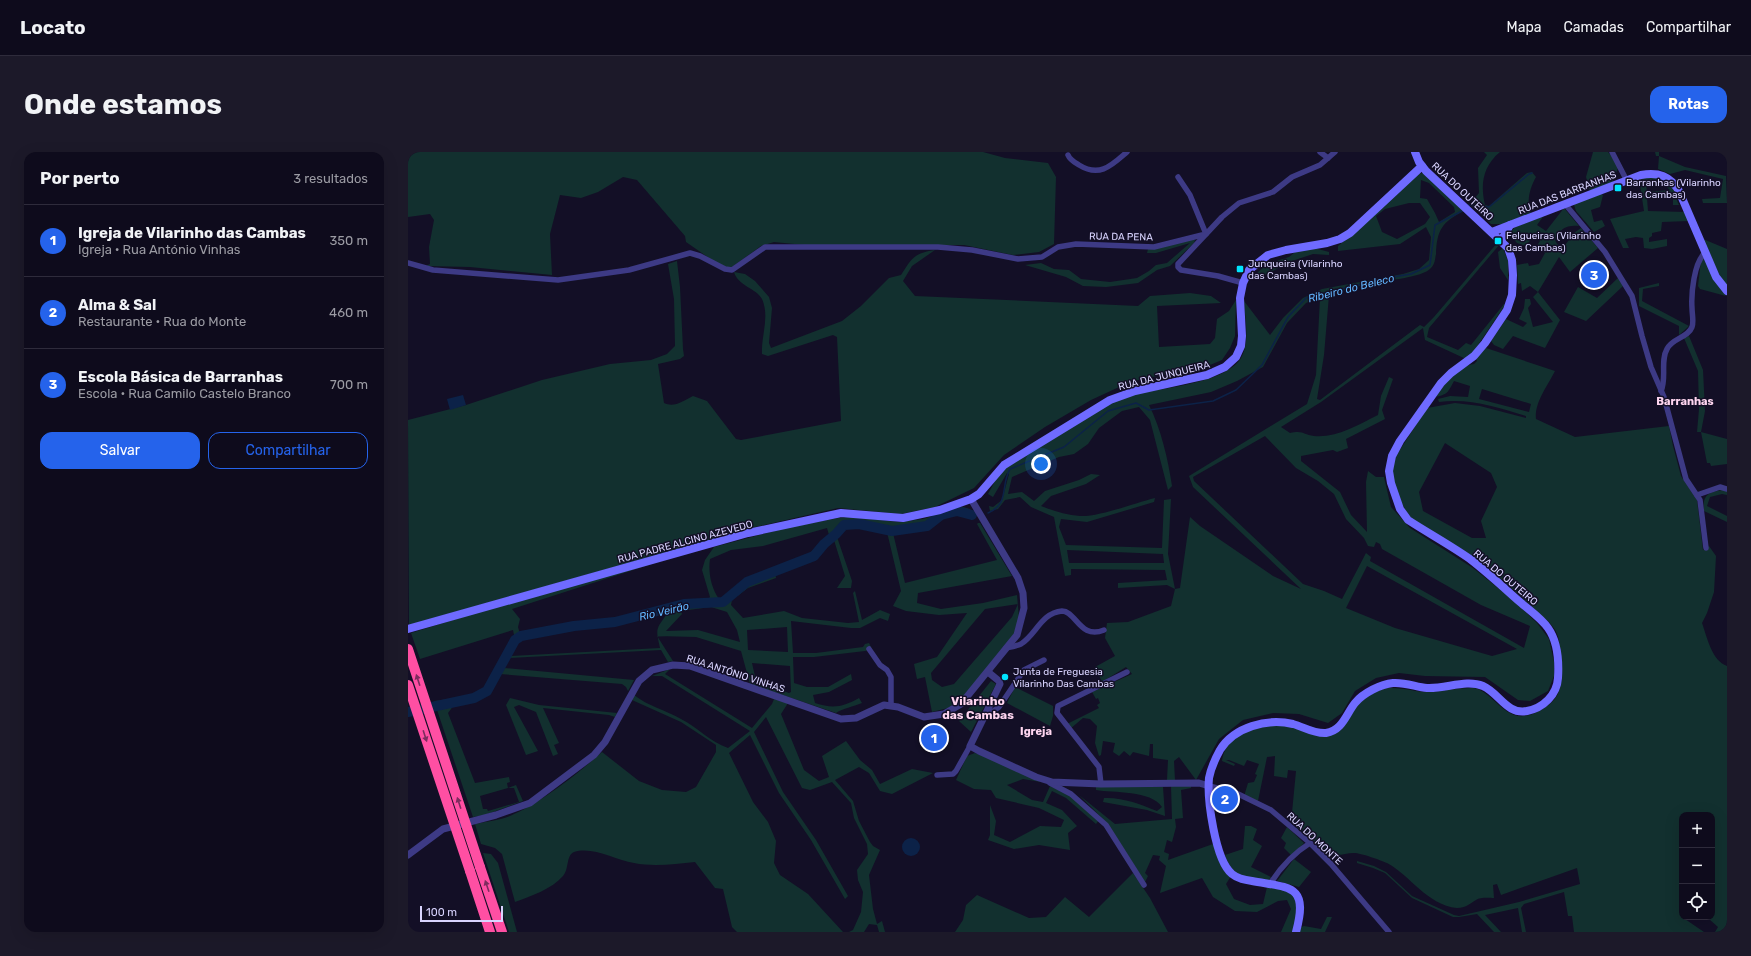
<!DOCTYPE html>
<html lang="pt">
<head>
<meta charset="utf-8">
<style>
  body { margin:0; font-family:Rubik,sans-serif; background:#1c1929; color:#f1f3f6 }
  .controls { position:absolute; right:12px; bottom:12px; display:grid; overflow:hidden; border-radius:8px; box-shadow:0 4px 16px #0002 }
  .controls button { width:36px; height:36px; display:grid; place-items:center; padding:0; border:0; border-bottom:1px solid #2e2b3b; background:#0e0b1c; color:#f1f3f6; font:20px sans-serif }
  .scale { position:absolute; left:12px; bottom:10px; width:83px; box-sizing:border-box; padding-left:4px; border:2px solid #d9d4ff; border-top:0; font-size:11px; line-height:14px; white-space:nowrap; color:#d9d4ff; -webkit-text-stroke:3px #130f26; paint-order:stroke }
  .you { position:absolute; left:633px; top:312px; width:14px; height:14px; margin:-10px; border:3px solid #fff; border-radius:50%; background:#1a73e8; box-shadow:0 0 0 6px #1a73e833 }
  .badge { display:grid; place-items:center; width:26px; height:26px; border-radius:50%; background:#2563eb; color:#fff; font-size:13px; font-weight:700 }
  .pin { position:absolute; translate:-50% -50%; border:2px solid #fff; box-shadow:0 1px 4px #0006 }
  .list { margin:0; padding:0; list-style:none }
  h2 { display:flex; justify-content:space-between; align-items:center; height:52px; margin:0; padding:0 16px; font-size:17px }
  h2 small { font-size:13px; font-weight:400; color:#9b9ba3 }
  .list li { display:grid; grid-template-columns:26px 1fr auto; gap:12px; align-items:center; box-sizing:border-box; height:72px; padding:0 16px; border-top:1px solid #2e2b3b }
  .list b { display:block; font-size:15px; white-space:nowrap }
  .list p { margin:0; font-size:13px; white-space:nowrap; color:#9b9ba3 }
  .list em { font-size:13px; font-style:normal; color:#9b9ba3 }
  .actions { display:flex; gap:8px; padding:12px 16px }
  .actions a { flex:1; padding:9px 0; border:1px solid #2563eb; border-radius:12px; text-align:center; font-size:14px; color:#2563eb }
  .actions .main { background:#2563eb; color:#fff }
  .icon { flex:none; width:22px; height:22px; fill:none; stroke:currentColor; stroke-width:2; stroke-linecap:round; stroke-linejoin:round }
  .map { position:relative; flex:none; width:1319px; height:780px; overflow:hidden; border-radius:12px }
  header { display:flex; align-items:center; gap:24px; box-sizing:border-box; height:56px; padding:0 20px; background:#0e0b1c; border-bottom:1px solid #2e2b3b }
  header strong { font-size:19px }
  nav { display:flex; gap:22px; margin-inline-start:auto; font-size:14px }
  .intro { display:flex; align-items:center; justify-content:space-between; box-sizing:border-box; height:96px; padding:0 24px }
  h1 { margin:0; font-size:28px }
  .button { padding:10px 18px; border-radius:12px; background:#2563eb; color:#fff; font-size:14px; font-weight:700 }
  main { display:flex; gap:24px; padding:0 24px }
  aside { flex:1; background:#0e0b1c; border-radius:12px; box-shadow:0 4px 16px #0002 }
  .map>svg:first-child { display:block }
  .green { fill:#12302f; fill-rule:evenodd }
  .water { fill:#0c2248 }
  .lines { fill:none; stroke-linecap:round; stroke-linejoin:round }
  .stream { stroke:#0c2248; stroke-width:1.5 }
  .river { stroke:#0c2248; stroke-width:10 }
  .minor { stroke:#3d3a85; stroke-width:5.5 }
  .tertiary { stroke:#3d3a85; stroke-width:7 }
  .secondary { stroke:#6f6bff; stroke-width:8 }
  .motorway { stroke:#ff4fa3; stroke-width:10 }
  .motorway-bridge { stroke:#ff4fa3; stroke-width:10 }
  .oneway { fill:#7d2c5e }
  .poi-dot { fill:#00e5ff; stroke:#130f26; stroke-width:1.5 }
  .labels { text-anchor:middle; stroke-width:3; stroke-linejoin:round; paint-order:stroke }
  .poi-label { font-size:10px; fill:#d9d4ff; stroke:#130f26; text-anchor:start }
  .street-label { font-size:10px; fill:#d9d4ff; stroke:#130f26 }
  .water-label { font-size:11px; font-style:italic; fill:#62b6ff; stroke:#130f26 }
  .neighbourhood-label { font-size:11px; font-weight:bold; fill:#ffd6f0; stroke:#130f26 }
  .quarter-label { font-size:12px; font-weight:bold; fill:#ffd6f0; stroke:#130f26 }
</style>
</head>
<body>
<header>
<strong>Locato</strong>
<nav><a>Mapa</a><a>Camadas</a><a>Compartilhar</a></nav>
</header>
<div class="intro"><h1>Onde estamos</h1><a class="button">Rotas</a></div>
<main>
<aside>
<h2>Por perto<small>3 resultados</small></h2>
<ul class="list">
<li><span class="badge">1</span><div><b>Igreja de Vilarinho das Cambas</b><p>Igreja · Rua António Vinhas</p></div><em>350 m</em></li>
<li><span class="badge">2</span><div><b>Alma &amp; Sal</b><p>Restaurante · Rua do Monte</p></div><em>460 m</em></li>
<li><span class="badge">3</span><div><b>Escola Básica de Barranhas</b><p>Escola · Rua Camilo Castelo Branco</p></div><em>700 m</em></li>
</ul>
<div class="actions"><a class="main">Salvar</a><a>Compartilhar</a></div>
</aside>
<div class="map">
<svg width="1319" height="780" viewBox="0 0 1319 780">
  <rect width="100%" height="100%" fill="#130f26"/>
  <g class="green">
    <path d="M0,0H575L597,6L640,11L648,25L646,92L631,100L605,103L556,93H396L366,90L353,94L324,115H314L278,90L277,84L229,28L215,25L190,40L173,46L152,43L142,82L144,123L62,115L18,114L22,112L21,95L26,68L22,62L0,65Z"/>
    <path d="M1076,0H1092C1075,14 1072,32 1077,53L1081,54L1119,21L1124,20L1128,25C1122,36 1118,49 1123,61L1095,72H1083L1062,52L1071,41L1070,16L1079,3Z"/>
    <path d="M1185,0H1200L1205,6L1210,16L1204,31L1182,39L1178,25Z"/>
    <path d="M1247,0H1251V4L1277,15L1318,24L1319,51H1295L1294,47L1312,46L1315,27L1277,18L1262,22L1250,17L1251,4H1248Z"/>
    <path d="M1015,21L1056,59C1034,70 1029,78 1028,102C1027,107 1027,112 1023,116C1014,126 978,128 965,131C950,134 935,139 921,143L916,203L909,247L912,248L1012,173L1016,175L1026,165L1090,90L1092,92L1021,176L1019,185L1050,198L1058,191L1063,193L1096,152L1097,153L1066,199L1058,207L1017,188L1015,176L913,250L873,275L882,281C896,278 895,283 906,284C929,286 950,273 970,263L973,244L981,225L985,227L974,258L977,267L938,287L940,296L929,300L925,298L893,304V309L932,340L943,363L959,380L958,330L960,319L968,325H976L983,355L1002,376L1065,416L1105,448L1129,471L1141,487L1146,510V524L1140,539L1122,549L1110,548L1077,525L1017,524L991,521L968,526L947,539L934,561L920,571L891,562L865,561L835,568L811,587L788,628L771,605L766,609L767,628H759L760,608L745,606V592H742L741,604L725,600L722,604L716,599L711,604L705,600L707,591L695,589L693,603L691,604L687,591L689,574L682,567L675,566L662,577L659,572L691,556L689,553L692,551L690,546L688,547L684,540L724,522L718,515L694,530L687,515L707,504L697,486L699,471L720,470L763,454L767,437L759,433L710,436V431L759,428L757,418L663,417V423L657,424L646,365L623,355L612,345L597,348L590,357L582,359L581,354L585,355L594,348L601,322L599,321L585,345L580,342L587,329L598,314C620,301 641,287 663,274C681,263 698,250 719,244C749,236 811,233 831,209C843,193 837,168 836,149L862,183L875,166L895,146L914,137L995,122L1011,117L1021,108L1023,85L1018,75L992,92L930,99V94L942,84L1010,22ZM1013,28L1021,31L1046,55L1047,60L1031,70L1027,61L1019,47L1012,46ZM1001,51H1012L1022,65L1017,72L989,87L974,80L968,64L977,57ZM912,146L908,223L899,252L781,324L785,335L893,437L865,424L792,374L782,365L772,436L767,437L760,402L763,347L756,348L754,396L658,393L651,375L653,367L679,370L746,350L747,346C727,351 691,365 672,364C659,363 645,359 633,354L643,344L678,332L692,323L683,322L671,328L637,339L626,349L614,340L600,342L604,325L651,305L666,302L680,292L691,276L714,259L731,255L742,268L760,338L764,334C760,307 753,277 741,253L803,240L829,229L855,215L879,171L898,151ZM857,284L888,316L910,329L926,342L938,367L956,386L960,394L966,395L968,390L972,392L974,397L1073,453L1122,474L1116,496L962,409L963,405L958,401L934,447L916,439L895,432L786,329L785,325ZM659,398L755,402L756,411H661ZM959,414L1109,497L1084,504L987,476L938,456Z"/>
    <path d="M1244,24C1258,27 1263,32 1269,44L1268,46L1271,53H1265V46H1239L1240,59L1277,60L1281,69L1254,70L1253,79L1244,81V84L1241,86V90L1259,87V94L1244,97L1236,96L1235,86L1228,85L1217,87L1221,96H1215L1202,67L1236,59L1231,27ZM1244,28L1254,31L1262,38L1239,40L1238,30Z"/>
    <path d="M1192,41L1195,43L1192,55L1183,58L1186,70L1194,68L1197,74L1186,80L1168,59L1166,53L1169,50Z"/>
    <path d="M1156,56L1171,74C1158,73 1153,76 1147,88L1149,92L1155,96L1166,81L1173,76L1190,96L1162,120L1151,105L1130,140L1152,168L1137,196L1105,184L1095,197L1086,193L1083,189L1098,167L1115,175L1119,171L1111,167L1116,156L1117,147H1122L1123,152L1120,156L1125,175L1145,170L1125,145L1130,140L1122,134L1114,139L1113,131L1110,132L1109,113L1120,111L1121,114L1131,112L1137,101L1128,95L1132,89L1126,83L1118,94L1109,91L1101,82L1106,76L1137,62L1129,73L1138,79Z"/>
    <path d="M785,87L787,88L786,91L762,114L749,118L730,131L698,135L675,134L658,125L617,113L633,111L646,117L661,118L673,127L702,130L729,126L741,119L748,113L759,111L782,91L748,101H739L740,97Z"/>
    <path d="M1295,87L1319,97V136L1316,133Z"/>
    <path d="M906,96L921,100V103L905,102L884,109L855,124L849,121L859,112L881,105L887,100Z"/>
    <path d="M1095,96L1100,109V128L1092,116L1090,100Z"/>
    <path d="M527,98L504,114L495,129L507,144L730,154L742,144L782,141L803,144L813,151L749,154L751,195L802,192L807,186L809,167L821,159L828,148L827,184L822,196L814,208L797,215L733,227L709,236L683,248L637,275L596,303L566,336L527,355L493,362L430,356L347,375L1,473L0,268L58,253L134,228L202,212L243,208L259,202L267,194L266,147L260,112L269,109L272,135L275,197L276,204L272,207L250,212L256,251C266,256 275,249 285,244L299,249L328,287L333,288L433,269L429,185L425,183L360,204L354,202C353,183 362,165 354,147C348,136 330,134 326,120L337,122L347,129L361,145L364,156L361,191L363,196L434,169L453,154L481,126L493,123C504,106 506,101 527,98Z"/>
    <path d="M1295,104L1305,126L1318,144L1292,137L1290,134L1293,108Z"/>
    <path d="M1210,126L1215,134L1178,169L1156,160L1170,135L1189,146Z"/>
    <path d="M1251,131V134L1235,137L1234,149L1281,174L1271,183V174L1231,154V136Z"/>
    <path d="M1281,184L1295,218L1297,259L1293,280L1319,287V312L1303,314L1302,311H1299L1293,280H1289L1291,257L1290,219L1276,186Z"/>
    <path d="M1078,196L1147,219C1140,233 1126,251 1128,267L1167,285L1261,274L1265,294L1273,324L1289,348L1295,398L1301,394L1308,404L1306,440L1299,461L1294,471C1299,485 1304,509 1319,514V780H1307L1310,775L1301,767L1294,765H1304V663H1274V765L1296,780H1166L1164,764H1160L1156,740L1116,752L1113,756L1118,780H1114L1110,756L1077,763L1093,780H1086L1069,762L1051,765H1045L1004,746L977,721L965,716L949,711V709L966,714L978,720L1004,744L1046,763L1051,764L1111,750L1172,732L1169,716L1093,743L1089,732L1085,733L1086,746C1081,746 1072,745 1068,748C1061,752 1058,756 1049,756C1019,753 1003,724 979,711C972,708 953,701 946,701C937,701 931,705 922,702L883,671L888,619L880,618L879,626L866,624L867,604L859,605L850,649L837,643V641L840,631L846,630L849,623L847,622L851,612L839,608L836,614L821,608H818L827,612L826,614L814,609C817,581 855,569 880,574C892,576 904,581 915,585C931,570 959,538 980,536C996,535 1010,541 1025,540C1036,539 1062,534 1070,537C1086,544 1097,566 1116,564C1124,563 1130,560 1136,556C1156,545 1154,526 1153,506C1152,499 1152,489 1149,482C1148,478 1144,474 1141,470L1075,411L1003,367L992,349L984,324L986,307L1019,256L1047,251L1072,254L1118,266V264C1089,255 1061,246 1031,250L1030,247L1042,244L1060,245L1062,234L1046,229C1040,240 1040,243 1026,245C1035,232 1050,214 1066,212L1069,209L1068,206ZM1074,237L1123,252L1121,260L1071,247ZM1037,291L1083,321L1089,335L1073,369L1078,386H1064L1015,359L1011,340Z"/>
    <path d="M1315,338L1319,339V343L1314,342L1302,345L1299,354L1319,364V370L1296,359C1294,343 1300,340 1315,338Z"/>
    <path d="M555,355L562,357L568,364L567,367H564L556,363L548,362L528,369L520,377L485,381L497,431L589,408L569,372L570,371H572L604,424L510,441L509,451L533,457L575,451L609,443L611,466L606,482L554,546L540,556L524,560L517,525L509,527L506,512L529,505L559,461L531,463L498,459L485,454L493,439L479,380L444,375L433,378L429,385L444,429L443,436H429L437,424L426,388L415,395L403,410L373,421L371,415L400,403L412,391L421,383L419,376L355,394L323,398L302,407C300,420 303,436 311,447L317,446L337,429L367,420L368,426L340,436L324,448L323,453L335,466L376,459L394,466L440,471L451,470L445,441L447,439L454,468L472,458L482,462L480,469L472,466L452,476H443L383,469L385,501H408L455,495L457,492L461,491L464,497L457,499L406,505H385L386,531L399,535H420L443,522L444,528L421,540L405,543L407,551C425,557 435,555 451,546L454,551C445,555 435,556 428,561L342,532L333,499L288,485L249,484L265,509L260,510L253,498L101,506L96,516L226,528L220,539L218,535L214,532L92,522C77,547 74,547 46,553L40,561L67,631L101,625L102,630L99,631L100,636L108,633L115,649L77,663L65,665L26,549L63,544L77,536L106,483L105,478L12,507L3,481L100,451L247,411L104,457L112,467L110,475L112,482L166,472L205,468L271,450L299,449L302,445L294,418L297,408L306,395L378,376L430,366L442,365L491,370L515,367ZM610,452L604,465L546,532L534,535L524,528L523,521L577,457ZM303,455L319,460L329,478L332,490L290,478L258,479L274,462L273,459ZM259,462C247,478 248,477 252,496L103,504L113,486L164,477L205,473ZM379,475L380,500L340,498L339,478ZM344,511L382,514L383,540L381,541L348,529ZM100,636H106L111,650L80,659L79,657H75L72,644Z"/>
    <path d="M262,517L257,522L344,576L364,552L366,547L380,551L373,562L396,618L411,629L421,625L414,604L438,589L452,608L464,618L472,632L504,617L525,621L484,642L472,639L461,621L451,615L427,628L445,649L451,669L462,690L465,694L472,698L461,723L465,757L469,772L474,769L477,780H471L469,773L461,772L456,780H441L445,778L453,760L455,740L450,728L449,718L460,702L459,692L446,666L443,651L424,630L402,638L394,636L358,565L346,580L375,640L408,688L440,744L437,747L403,688L371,641L342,583L321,601L345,650L360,670L368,689L366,711L372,723L400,742L435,780H329L324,775L315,737L307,736L287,710C267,712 246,715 226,711C207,708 185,694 166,700C158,703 161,718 155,724C144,737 123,744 107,750L94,702L87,696L73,692L67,672C80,669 95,668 106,662C134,650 172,620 194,600L231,629L254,638L278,640L288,635L308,600V593L273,570L224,548L226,543C240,554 257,558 273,567C289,575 302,590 320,596L342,579L254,524H244Z"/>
    <path d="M583,529L588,532L563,580L551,569Z"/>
    <path d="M607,535L645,554V564L642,574L599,551Z"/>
    <path d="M102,546L131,553L209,561L207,565L201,563L135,556L151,591L146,593L150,602L145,604L128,560L111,553L106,555L130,599L118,603L98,553Z"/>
    <path d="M567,601L583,607L633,630L615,627L599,633L624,648L635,650L642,634L661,643L691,668L688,672L658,646L644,639L638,651L654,658L669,674L660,681L662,698L631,693L606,697L580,688L582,683V653L588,669L586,683L602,690L632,674L653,675L656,668L631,656L588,646L583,638L566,637L548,628L559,604Z"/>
    <path d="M688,633L755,635L757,664L739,658L695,650L696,646C714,645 732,652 749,659L754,655C743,638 705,641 688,638Z"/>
    <path d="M763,634H783V636L773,638L775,666L767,667L768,675L764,690L759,688L756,700L761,702L760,708L805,692L823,724L818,732L826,747L842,753L855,752L859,735C895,740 891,749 885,780H873L883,757L879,748L870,749L849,760L827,759L805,745L794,726L752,741L758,714L751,708L752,704L745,703L737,721L740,724L737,730L700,672L671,643L707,672L764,667Z"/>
    <path d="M837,674H843L849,677L845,688L854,694L843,715L863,725L860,729C837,724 826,728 817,703L835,697Z"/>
    <path d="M879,675L896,691L884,704L876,696L878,691L873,686Z"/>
    <path d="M75,701L83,702L90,711L109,780H101Z"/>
    <path d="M886,707L903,720L891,735L869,729Z"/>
    <path d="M725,721L742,746L760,780H547L555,768L558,753L569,743L621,766L638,765L657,745L681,765Z"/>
    <path d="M919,765H924L917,780H891V776L896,774L913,777Z"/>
  </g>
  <g class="water">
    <path d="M55,243L58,253L42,258L39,247Z"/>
    <circle cx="503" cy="695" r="9"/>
  </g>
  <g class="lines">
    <g class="stream">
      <path d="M1060,53L1081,55L1121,22L1124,21"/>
      <path d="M580,361C602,352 592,334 602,317L656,295L700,259L728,251L741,258L805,249L828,238L854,213L880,165L898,146L973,127L1003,122L1022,113L1027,73L1054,59"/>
    </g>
    <path class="river" d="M0,560L66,546L79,539L107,488L113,484L166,474L207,470L276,452L315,450L339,430L406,404L416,392L428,382L436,373L451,372L484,379L519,374L533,363L549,359L564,363"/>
    <g class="minor">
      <path d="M912,0L920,6"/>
      <path d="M1204,0L1219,29"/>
      <path d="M660,3C662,8 666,10 671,13C692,26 704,13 719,0"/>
      <path d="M1157,52L1197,100L1224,144L1234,184L1243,215L1256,245L1278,327L1292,348L1298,396"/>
      <path d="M0,111L25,118L150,128L221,118L282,101L292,104L317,117L324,118L357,95H530L564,98L610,107L634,105L650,95L668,92L746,95L798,82L782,43L770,25"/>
      <path d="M835,131L810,124L773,118L770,115V112L814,65L831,51L865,40L884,25L912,13L927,0"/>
      <path d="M1253,239C1259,226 1252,209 1259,197C1264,186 1280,186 1284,175C1286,170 1284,162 1284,156C1283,142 1286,110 1297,101"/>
      <path d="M1289,343L1312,335L1319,337"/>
      <path d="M598,496C603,495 609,494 613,492C628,483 633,461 654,459C668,459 672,488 696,478"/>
      <path d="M461,497L472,513L479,518L483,525V554"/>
      <path d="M580,559L584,560L591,555L616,518L636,508"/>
      <path d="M529,623L545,622L548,619L562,594"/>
      <path d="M642,631L663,642L698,673L736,733"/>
      <path d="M693,632L691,615L649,561L650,554L719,520"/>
      <path d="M801,634L826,640L863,658L902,691L923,712L981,780"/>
      <path d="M862,732C872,716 886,701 902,691"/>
    </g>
    <g class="tertiary">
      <path d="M580,520L591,529L592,532L562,594L571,599L628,625L644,630L693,632L791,631L801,634"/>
      <path d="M0,703L35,677L88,663L122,651L186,603L197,590L231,529L244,518L265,513L282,514L433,567L448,566L476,553L490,555L516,565L536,562L553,552L609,483L616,456L615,441L610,426L563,347"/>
    </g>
    <g class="secondary">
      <path d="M1102,73L1233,23C1251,20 1262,24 1271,39L1308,125L1319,139"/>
      <path d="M1084,80L1102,73L1093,89"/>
      <path d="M0,477L340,381L433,361L495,366L532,358L563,347L571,342L596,313L702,248L727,239L799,223L817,215L828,205L833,194L834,184L832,146L835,131L841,118L860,103L878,98L919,91L932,87L942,81L1014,14"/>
      <path d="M888,780C901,732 882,736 844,729C837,728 830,727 824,722C807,708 799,647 801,626C803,616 807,607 812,598C826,575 859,566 885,572C896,575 906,582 918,581C935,578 938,562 947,551C955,541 973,532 985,531C997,530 1008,535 1019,536C1038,537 1058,527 1075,534C1091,541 1099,563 1119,559C1135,556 1149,543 1150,526C1151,510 1150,490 1140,476C1133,466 1121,458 1112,450C1095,435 1079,420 1062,407C1042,393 1020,381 1000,368L992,357L983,331L981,319L984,304L992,289L1033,231L1043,221L1066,204L1077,191L1099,158L1104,143L1105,123L1104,108L1100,96L1018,19L1011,10L1007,0"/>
    </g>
    <g class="motorway">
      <path d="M72,715L94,780"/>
      <path d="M62,719L82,780"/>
    </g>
    <g class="motorway-bridge">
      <path d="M0,497L72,715"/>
      <path d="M0,533L62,719"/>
    </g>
  </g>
  <defs><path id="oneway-solid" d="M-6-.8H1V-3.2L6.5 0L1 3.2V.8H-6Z"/></defs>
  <g class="oneway">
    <use href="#oneway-solid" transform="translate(10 528) rotate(-108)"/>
    <use href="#oneway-solid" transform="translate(17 584) rotate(72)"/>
    <use href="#oneway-solid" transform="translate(51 651) rotate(-108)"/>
    <use href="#oneway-solid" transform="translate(79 734) rotate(-109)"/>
  </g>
  <g class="poi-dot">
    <rect x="1206" y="32" width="8" height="8" rx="2"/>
    <rect x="1086" y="85" width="8" height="8" rx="2"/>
    <rect x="828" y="113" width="8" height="8" rx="2"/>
    <circle cx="597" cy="525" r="4"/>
  </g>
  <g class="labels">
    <g class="poi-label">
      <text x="1218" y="34">Barranhas (Vilarinho<tspan x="1218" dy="12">das Cambas)</tspan></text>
      <text x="1098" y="87">Felgueiras (Vilarinho<tspan x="1098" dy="12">das Cambas)</tspan></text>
      <text x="840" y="115">Junqueira (Vilarinho<tspan x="840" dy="12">das Cambas)</tspan></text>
      <text x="605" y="523">Junta de Freguesia<tspan x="605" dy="12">Vilarinho Das Cambas</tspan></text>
    </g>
    <g class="street-label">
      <text transform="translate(1055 39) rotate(43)" y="4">RUA DO OUTEIRO</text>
      <text transform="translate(1159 40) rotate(-21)" y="4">RUA DAS BARRANHAS</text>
      <text transform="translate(713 84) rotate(1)" y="4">RUA DA PENA</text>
      <text transform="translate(756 223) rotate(-14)" y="4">RUA DA JUNQUEIRA</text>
      <text transform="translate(277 389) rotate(-15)" y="4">RUA PADRE ALCINO AZEVEDO</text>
      <text transform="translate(1098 425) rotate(40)" y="4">RUA DO OUTEIRO</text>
      <text transform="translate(328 521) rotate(18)" y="4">RUA ANTÓNIO VINHAS</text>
      <text transform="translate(907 686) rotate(43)" y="4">RUA DO MONTE</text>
    </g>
    <g class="water-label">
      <text transform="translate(943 136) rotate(-14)" y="4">Ribeiro do Beleco</text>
      <text transform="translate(256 459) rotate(-13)" y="4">Rio Veirão</text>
    </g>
    <g class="neighbourhood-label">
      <text x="1277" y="253">Barranhas</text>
      <text x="628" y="583">Igreja</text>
    </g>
    <g class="quarter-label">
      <text x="570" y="553">Vilarinho<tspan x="570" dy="14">das Cambas</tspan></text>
    </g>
  </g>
</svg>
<div class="controls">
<button>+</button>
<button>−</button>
<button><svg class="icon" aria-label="locate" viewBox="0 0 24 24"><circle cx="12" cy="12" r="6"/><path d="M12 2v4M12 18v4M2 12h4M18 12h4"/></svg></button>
</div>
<div class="scale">100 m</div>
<div class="you"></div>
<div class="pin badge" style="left:526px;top:586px">1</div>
<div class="pin badge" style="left:817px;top:647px">2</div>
<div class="pin badge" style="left:1186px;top:123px">3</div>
</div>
</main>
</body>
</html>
